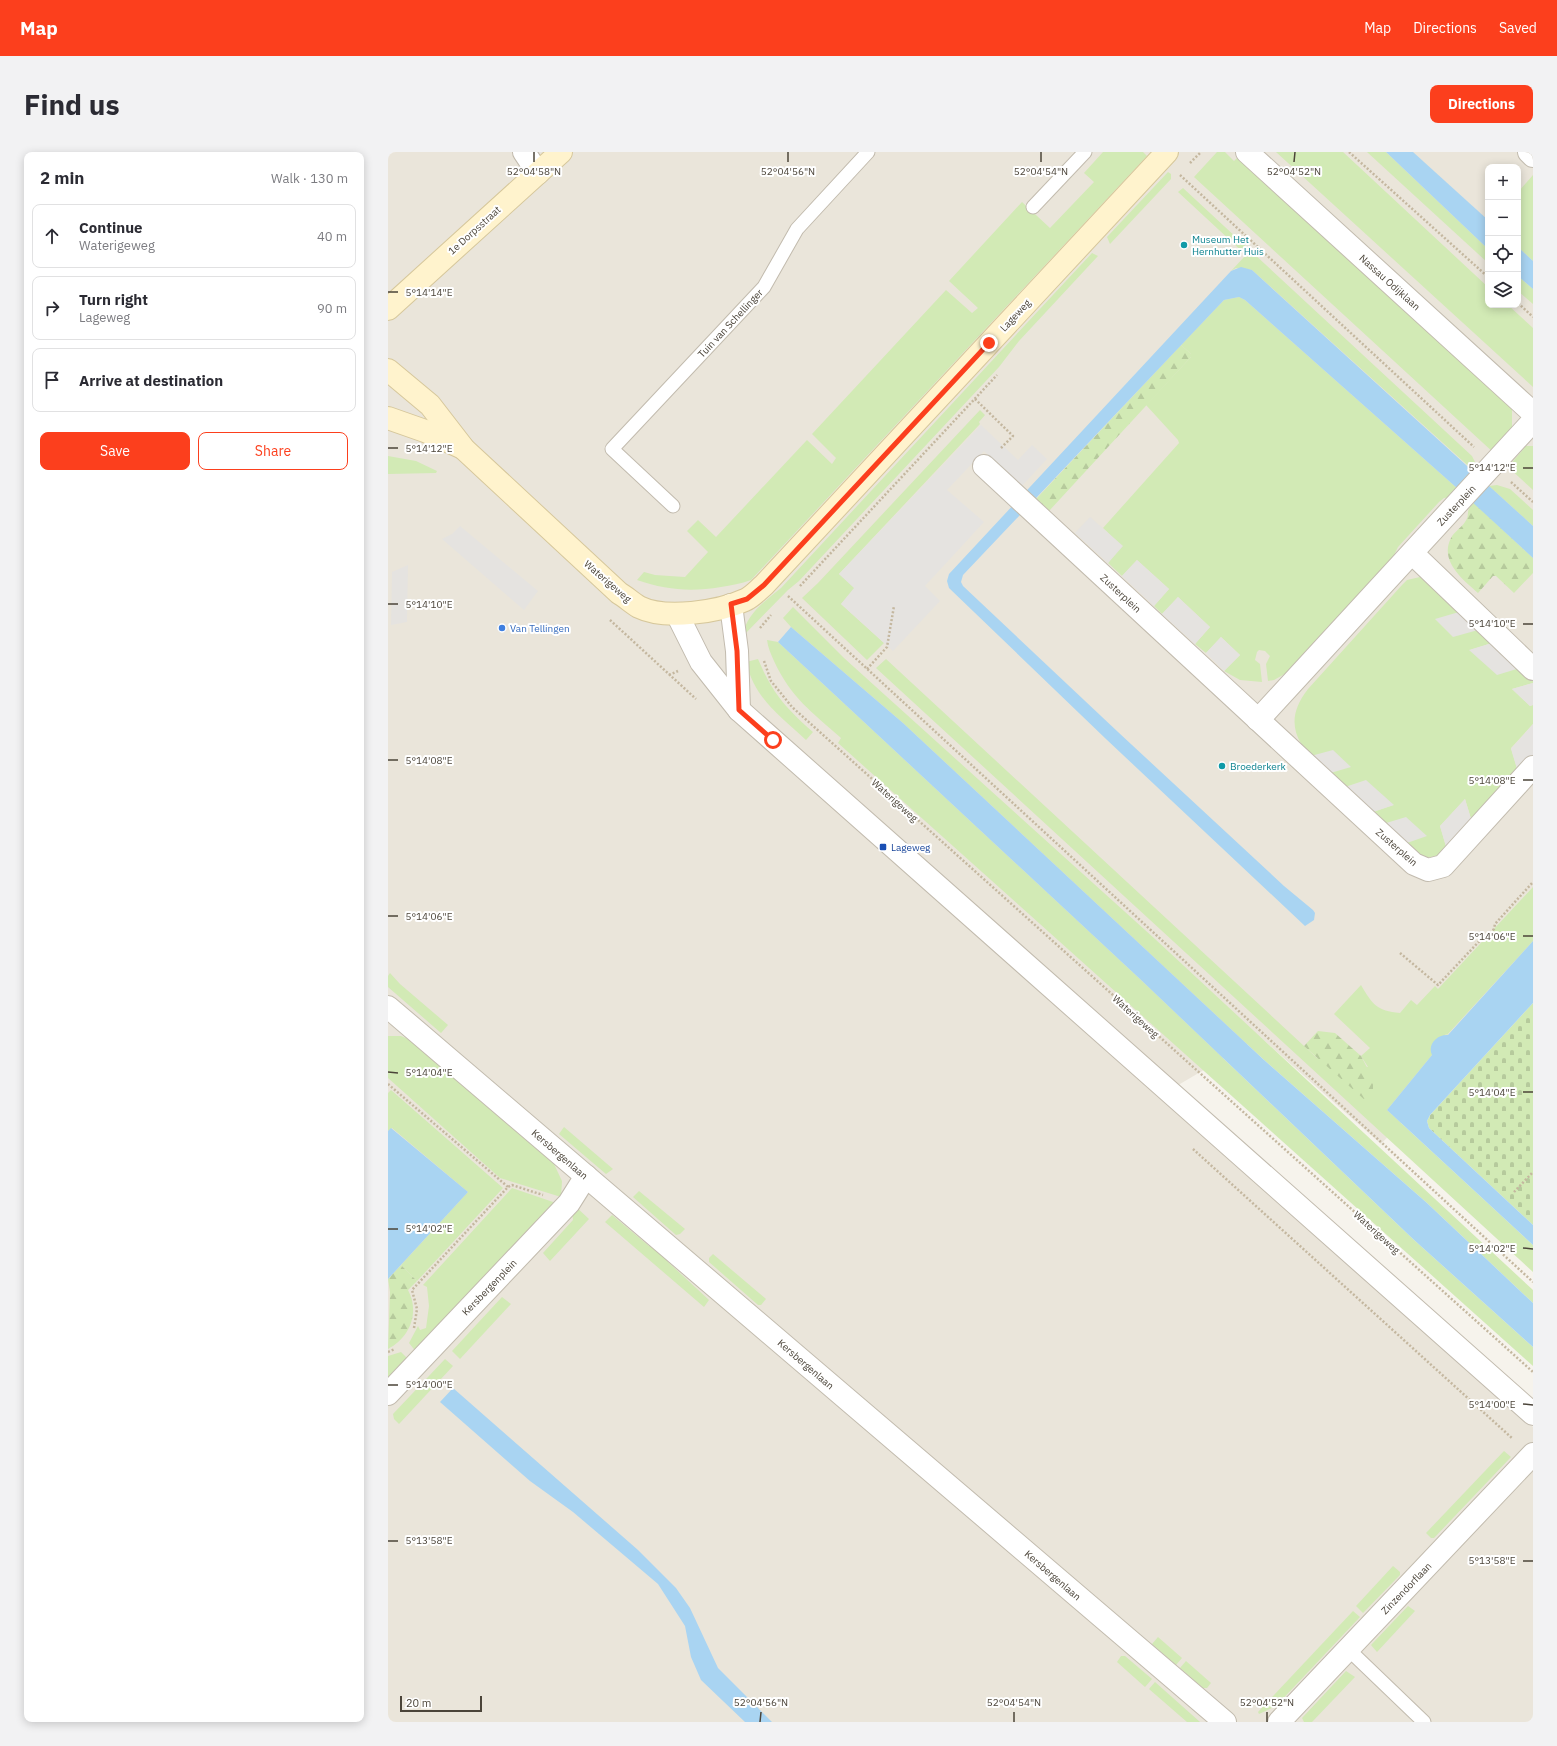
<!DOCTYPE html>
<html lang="en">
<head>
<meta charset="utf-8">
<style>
  body { margin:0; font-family:"IBM Plex Sans",sans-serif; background:#f2f2f3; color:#2b2b33 }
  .controls { position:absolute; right:12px; top:12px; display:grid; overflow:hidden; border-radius:8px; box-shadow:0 2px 10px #0003 }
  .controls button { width:36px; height:36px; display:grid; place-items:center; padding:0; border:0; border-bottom:1px solid #e1e1e2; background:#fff; color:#2b2b33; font:20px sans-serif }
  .scale { position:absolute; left:12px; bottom:10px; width:82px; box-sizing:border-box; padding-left:4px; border:2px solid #4b4439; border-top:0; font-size:11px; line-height:14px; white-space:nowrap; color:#4b4439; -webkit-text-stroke:3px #fff; paint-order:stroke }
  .stop { position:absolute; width:12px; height:12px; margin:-9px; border:3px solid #fc3f1d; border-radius:50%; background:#fff }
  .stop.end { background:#fc3f1d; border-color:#fff; box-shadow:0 1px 4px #0008 }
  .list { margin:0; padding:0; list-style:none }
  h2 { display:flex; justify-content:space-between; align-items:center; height:52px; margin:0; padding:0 16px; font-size:17px }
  h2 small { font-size:13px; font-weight:400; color:#7c7c81 }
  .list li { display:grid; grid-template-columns:26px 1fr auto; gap:12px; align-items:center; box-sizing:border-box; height:64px; margin:0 8px 8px; padding:0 8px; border:1px solid #e1e1e2; border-radius:8px }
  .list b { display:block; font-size:15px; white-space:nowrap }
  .list p { margin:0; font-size:13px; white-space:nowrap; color:#7c7c81 }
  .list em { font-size:13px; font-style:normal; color:#7c7c81 }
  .actions { display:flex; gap:8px; padding:12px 16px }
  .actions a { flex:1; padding:9px 0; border:1px solid #fc3f1d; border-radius:8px; text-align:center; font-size:14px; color:#fc3f1d }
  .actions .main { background:#fc3f1d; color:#fff }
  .icon { flex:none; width:22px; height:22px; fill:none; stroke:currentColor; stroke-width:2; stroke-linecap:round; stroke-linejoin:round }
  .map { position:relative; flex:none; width:1145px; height:1570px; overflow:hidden; border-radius:8px }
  header { display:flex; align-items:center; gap:24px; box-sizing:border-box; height:56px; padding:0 20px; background:#fc3f1d; color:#fff }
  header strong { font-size:19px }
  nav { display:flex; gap:22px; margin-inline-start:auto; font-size:14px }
  .intro { display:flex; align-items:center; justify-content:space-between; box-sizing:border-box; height:96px; padding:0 24px }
  h1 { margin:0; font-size:28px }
  .button { padding:10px 18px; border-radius:8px; background:#fc3f1d; color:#fff; font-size:14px; font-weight:700 }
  main { display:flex; gap:24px; padding:0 24px }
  aside { flex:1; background:#fff; border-radius:8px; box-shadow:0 2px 10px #0003 }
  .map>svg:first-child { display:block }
  .residential { fill:#eae5da; fill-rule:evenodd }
  .green { fill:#d2eab5 }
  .forest { fill:url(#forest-firs) }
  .cemetery { fill:url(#cemetery-stones) }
  .parking { fill:#e5e3e0 }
  .water { fill:#a9d4f2 }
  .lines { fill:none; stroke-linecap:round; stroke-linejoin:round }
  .service-casing { stroke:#c2bbae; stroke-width:15 }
  .minor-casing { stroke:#c2bbae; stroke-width:24 }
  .tertiary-casing { stroke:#c2bbae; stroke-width:24 }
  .secondary-casing { stroke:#d6c79b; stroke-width:24 }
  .path { stroke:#c4b79f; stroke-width:2.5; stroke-dasharray:2 2; stroke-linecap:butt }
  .service { stroke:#fff; stroke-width:13 }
  .minor { stroke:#fff; stroke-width:22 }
  .tertiary { stroke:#fff; stroke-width:22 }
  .secondary { stroke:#fff3cd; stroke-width:22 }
  .route { stroke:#fc3f1d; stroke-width:5 }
  .ticks { fill:none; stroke:#4b4439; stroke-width:1.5 }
  .culture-dot { fill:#0f9aa8; stroke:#fff; stroke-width:1.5 }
  .shop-dot { fill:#3f7fe0; stroke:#fff; stroke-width:1.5 }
  .transit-dot { fill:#1a4fb4; stroke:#fff; stroke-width:1.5 }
  .labels { text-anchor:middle; stroke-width:4; stroke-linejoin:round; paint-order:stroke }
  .street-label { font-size:10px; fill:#4b4439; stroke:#fff }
  .culture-label { font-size:10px; fill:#0d838f; stroke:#fff; text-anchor:start }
  .shop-label { font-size:10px; fill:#366cbe; stroke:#fff; text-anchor:start }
  .transit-label { font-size:10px; fill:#164399; stroke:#fff; text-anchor:start }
  .ticks-label { font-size:10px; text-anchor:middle; fill:#4b4439; stroke:#fff; stroke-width:4; stroke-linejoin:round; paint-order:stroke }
</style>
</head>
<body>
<header>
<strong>Map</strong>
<nav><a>Map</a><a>Directions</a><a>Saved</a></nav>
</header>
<div class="intro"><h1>Find us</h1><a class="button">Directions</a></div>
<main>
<aside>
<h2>2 min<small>Walk · 130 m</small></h2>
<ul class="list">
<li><svg class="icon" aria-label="ahead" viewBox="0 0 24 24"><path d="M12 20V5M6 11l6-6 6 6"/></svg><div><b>Continue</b><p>Waterigeweg</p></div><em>40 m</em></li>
<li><svg class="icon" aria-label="right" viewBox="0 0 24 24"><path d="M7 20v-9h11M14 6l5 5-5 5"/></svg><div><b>Turn right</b><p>Lageweg</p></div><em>90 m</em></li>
<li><svg class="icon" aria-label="arrive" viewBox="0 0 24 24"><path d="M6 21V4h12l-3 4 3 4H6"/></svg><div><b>Arrive at destination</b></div></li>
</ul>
<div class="actions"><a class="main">Save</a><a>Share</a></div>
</aside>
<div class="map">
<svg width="1145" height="1570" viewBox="0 0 1145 1570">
  <defs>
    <pattern id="forest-firs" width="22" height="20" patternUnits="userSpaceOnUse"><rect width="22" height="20" fill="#d2eab5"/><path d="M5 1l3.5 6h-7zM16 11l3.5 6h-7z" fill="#b6ca9c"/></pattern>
    <pattern id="cemetery-stones" width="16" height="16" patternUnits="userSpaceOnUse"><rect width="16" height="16" fill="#d2eab5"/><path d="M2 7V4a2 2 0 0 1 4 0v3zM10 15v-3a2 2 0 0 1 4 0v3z" fill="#b6ca9c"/></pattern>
  </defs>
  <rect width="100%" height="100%" fill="#f6f3ec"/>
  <path class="residential" d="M0,0H1145V829L993,992L872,885L780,939L1145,1275V1570H0ZM1100,15H1130V153H1100Z"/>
  <g class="green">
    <path d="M715,0H755L759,4L363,428C353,432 343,433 333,435C303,440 278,438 249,428L256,420L267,423L297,425L320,400L299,379L310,368L328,385L419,288L444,312L448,306L424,282L558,138L584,161L590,156L561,129L634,50L662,76L706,30L696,21Z"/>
    <path d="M829,0H837L846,9L851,4L1124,256V280L1107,302L806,25Z"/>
    <path d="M888,0H955L1100,135V153H1120L1145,176V235Z"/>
    <path d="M979,0H998L1100,97V111Z"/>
    <path d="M780,20L783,22V27L722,92L719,85Z"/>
    <path d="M1145,23V109L1130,95V40Z"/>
    <path d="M795,36L1084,304L1087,310V320L864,118L848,116L843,119L858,103L790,40Z"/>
    <path d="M704,101L710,104L631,189L611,215L411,429L400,438L354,485C359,461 375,451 393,436Z"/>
    <path d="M1130,124L1145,137V152L1130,139Z"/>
    <path d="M851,145L857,148L1070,337L1063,345L1056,346L1051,350L1010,395L1005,405L902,519L886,528L880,529L878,512L882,504L877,499L871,498L869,500L867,508L872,512L874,530L852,528L836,519L852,503L833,485L818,501L807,492L822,475L790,445L774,462L766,454L781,437L749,408L734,424L720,411L734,394L715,376L791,291L790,288L758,253L803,205V202L793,193L836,148Z"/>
    <path d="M592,258L597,263L591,270L592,272L451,422L467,436L453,452L496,491L479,508L414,446L430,431Z"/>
    <path d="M1138,294H1145V338L1120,315Z"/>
    <path d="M0,304L28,309L49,319L48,321L0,322Z"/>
    <path d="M1109,333L1122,337L1145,358V374L1101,334Z"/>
    <path d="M1032,425L1104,491L1082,498L1132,516L1145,529V531L1124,537L1142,554L1145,553V572L1123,596L1130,620L1084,670L1077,647L1052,674L1059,698C1051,704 1044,706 1034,705L982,661L1005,653C992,649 963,642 953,635C946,630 940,622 933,616C908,591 895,569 920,537L1014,433L1019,428Z"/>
    <path d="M405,455L456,506L767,787L1145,1138V1151L1039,1051L875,907L515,571L403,475L395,466Z"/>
    <path d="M379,488L390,490L752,827L1025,1087L1145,1195V1214L450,591L453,586C424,560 403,546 386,509C383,502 380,496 379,488Z"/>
    <path d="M370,507C385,542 397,555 425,580L418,588C391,563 367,547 358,510Z"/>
    <path d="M498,507L929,906L980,915L973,904L982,896L946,862L973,833C984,852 989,859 1012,861L1023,848L1029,853L1047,834L1050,837L1145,735V789L1059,883L1058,882L1044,903L999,958L1145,1093V1120L488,516Z"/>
    <path d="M2,821L12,832L60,873L53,881L0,835V824Z"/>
    <path d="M0,884H13L20,887L166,1012L174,1029L173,1045L112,1026L0,926Z"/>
    <path d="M3,938L115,1036L29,1129L13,1113L80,1040L4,976L0,979V941Z"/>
    <path d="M176,975L225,1017L218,1022L171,982Z"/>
    <path d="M124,1036L168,1051L29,1201L21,1191L30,1174L32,1178L38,1176L41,1154L39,1135L35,1133Z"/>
    <path d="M251,1039L297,1077L292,1082L288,1083L245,1045Z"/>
    <path d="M187,1054L201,1067L162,1109L155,1101L185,1068L184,1058Z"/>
    <path d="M224,1063L261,1094L271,1095L280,1103V1110L321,1148L316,1155L217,1070Z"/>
    <path d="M325,1102L378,1147L373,1153H370L321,1110V1106Z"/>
    <path d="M114,1145L123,1152L72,1207L64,1199Z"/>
    <path d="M13,1200L22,1209L0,1233V1204Z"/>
    <path d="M57,1207L65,1214L11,1272L6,1267L5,1262Z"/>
    <path d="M1116,1299L1123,1305L1046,1386H1043L1038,1381Z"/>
    <path d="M1005,1414L1012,1420V1423L975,1461L968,1454Z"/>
    <path d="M1020,1454L1027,1459L989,1500L983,1493Z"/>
    <path d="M965,1459L972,1465L888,1554L871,1562L870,1560Z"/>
    <path d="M770,1485L794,1506L788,1513L764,1492Z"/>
    <path d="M733,1504H737L764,1527L757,1535L729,1510Z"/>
    <path d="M798,1509L823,1531L819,1536H815L792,1516Z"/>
    <path d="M958,1519L967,1525L924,1570H916L914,1566Z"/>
    <path d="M767,1530L812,1570H799L761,1537Z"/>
  </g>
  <g class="forest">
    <path d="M793,193L803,202V205L661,359L648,347Z"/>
    <path d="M1086,351L1145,406V421L1126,441L1108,424H1105L1090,441C1075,428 1051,409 1063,386C1066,380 1073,376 1077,370C1083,362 1076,359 1086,351Z"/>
    <path d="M930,879L947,881L973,904L985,927V938L978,949L916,894Z"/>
    <path d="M13,1113L29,1129L20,1138C32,1160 22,1186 0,1197L2,1140L0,1127Z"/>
  </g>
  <path class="cemetery" d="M1145,851V1073L1041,976L1039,969L1042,963Z"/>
  <g class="parking">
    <path d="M593,273L630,308L644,293L659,307L633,335L596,299L559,338L596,370L537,434L552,449L505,499L453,452L466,436L451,422Z"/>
    <path d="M702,365L735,394L720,411L687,381Z"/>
    <path d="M72,374L150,439L136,458L54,387L64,382Z"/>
    <path d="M749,408L781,437L766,454L734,424Z"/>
    <path d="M20,413L19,470L3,473L4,420Z"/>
    <path d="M790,445L822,475L807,492L774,462Z"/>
    <path d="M1071,460L1090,478L1065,485L1047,467Z"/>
    <path d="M833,485L852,503L836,519L818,501Z"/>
    <path d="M1104,491L1132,516L1109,523L1081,498Z"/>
    <path d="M1145,531V553L1142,554L1124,537Z"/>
    <path d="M1145,572V603L1130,620L1123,597Z"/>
    <path d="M945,598L963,615L939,622L919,605Z"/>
    <path d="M978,628L1006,653L982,661L954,636Z"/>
    <path d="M1077,647L1084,670L1059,698L1052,674Z"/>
    <path d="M1018,665L1039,684L1016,692L995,672Z"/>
  </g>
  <g class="water">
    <path d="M998,0H1025L1100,68V97Z"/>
    <path d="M1130,95L1145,109V137L1130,124Z"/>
    <path d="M853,115L864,118L1145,374V406L1070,337L857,148L851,145L836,148L575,423L573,430L575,434L730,580L896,734L925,758L927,761L926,768L917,774L718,587L561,436L559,429L561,422L843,119Z"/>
    <path d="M403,475L515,571L875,907L1039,1051L1145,1151V1195L1025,1087L752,827L390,490Z"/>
    <path d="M1145,789V851L1042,963L1039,969L1041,976L1145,1073V1093L999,958L1044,903C1039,893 1049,882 1060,883Z"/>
    <path d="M3,976L80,1040L0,1127V979Z"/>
    <path d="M65,1236L250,1398L288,1436L302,1456L330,1516L384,1570H357L313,1528L303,1505L297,1474L270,1432L185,1360L142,1329L52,1250Z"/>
  </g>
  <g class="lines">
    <g class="service-casing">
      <g id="service">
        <path d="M645,55L697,0"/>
        <path d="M285,354L224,297L376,135L409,77L480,0"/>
        <path d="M960,1497L1036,1570"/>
      </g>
    </g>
    <g class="minor-casing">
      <g id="minor">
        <path d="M136,0L150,21"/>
        <path d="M859,0L1145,261"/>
        <path d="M1141,0L1145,4"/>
        <path d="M596,314L1026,712L1040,718L1055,714L1145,615"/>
        <path d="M1024,401L1145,517"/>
        <path d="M870,568L1145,269"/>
        <path d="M0,855L837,1570"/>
        <path d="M0,1242L181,1051L198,1024"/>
        <path d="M891,1570L1145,1302"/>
      </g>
    </g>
    <g class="tertiary-casing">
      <g id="tertiary">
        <path d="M343,453L349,499L351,558"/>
        <path d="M289,462L313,510L351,558L1145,1262"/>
      </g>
    </g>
    <g class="secondary-casing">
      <g id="secondary">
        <path d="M0,157L173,0"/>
        <path d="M0,218L42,253L76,297L231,441C238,445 244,451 251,455C277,468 331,460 357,448C364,445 370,438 376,433L779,0"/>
        <path d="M0,266L37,279L75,296"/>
      </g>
    </g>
    <g class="path">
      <path d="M961,0L1100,125"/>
      <path d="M802,11L813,0"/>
      <path d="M792,23L1086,295"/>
      <path d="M1130,151L1145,165"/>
      <path d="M587,247L625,284L613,296"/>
      <path d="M1123,330L1145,350"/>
      <path d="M412,434L609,223"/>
      <path d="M400,444L1145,1130"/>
      <path d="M222,468L308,547"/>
      <path d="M372,476L383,463"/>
      <path d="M376,509L383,529L404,555L1145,1220"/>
      <path d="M479,517L499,495L506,454"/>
      <path d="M281,523L290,519"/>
      <path d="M1012,801L1050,833L1098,782H1101L1106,777L1107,772L1145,730"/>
      <path d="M0,932L120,1035"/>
      <path d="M805,997L1125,1287"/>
      <path d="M1126,1040L1145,1020"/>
      <path d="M26,1176L29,1157L24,1138L120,1035L124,1033L155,1043"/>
      <path d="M0,1200L7,1197"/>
    </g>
    <use href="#service" class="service"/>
    <use href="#minor" class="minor"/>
    <use href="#tertiary" class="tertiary"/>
    <use href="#secondary" class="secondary"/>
  </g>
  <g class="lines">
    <path class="route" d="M385,588L351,558L349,499L343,452L359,447L376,433L601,191"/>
  </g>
  <path class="ticks" d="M146,10V0M400,10V0M653,10V0M906,10L907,0M0,140H10M0,296H10M1135,316H1145M0,452H10M1135,472H1145M0,608H10M1135,628H1145M0,764H10M1135,784H1145M0,920L10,921M1135,940H1145M0,1077H10M1135,1096L1145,1097M0,1233H10M1135,1252L1145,1253M0,1389H10M1135,1409H1145M372,1570L373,1560M626,1570V1560M879,1570V1560"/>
  <g class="culture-dot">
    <circle cx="796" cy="93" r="4"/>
    <circle cx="834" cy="614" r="4"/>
  </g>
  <circle class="shop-dot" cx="114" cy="476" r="4"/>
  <rect class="transit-dot" x="491" y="691" width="8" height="8" rx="2"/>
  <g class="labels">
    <g class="street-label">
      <text transform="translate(86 78) rotate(-42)" y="4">1e Dorpsstraat</text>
      <text transform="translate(1002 130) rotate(42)" y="4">Nassau Odijklaan</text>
      <text transform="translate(627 163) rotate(-47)" y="4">Lageweg</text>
      <text transform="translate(342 171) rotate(-47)" y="4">Tuin van Schellinger</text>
      <text transform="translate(1068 353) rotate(-47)" y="4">Zusterplein</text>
      <text transform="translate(220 429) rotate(41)" y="4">Waterigeweg</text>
      <text transform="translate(733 441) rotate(43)" y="4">Zusterplein</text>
      <text transform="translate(507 648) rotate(42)" y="4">Waterigeweg</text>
      <text transform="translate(1009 695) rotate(41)" y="4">Zusterplein</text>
      <text transform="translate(748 864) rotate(42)" y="4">Waterigeweg</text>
      <text transform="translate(172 1002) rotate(41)" y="4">Kersbergenlaan</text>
      <text transform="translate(989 1080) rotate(42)" y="4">Waterigeweg</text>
      <text transform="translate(101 1135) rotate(-46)" y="4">Kersbergenplein</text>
      <text transform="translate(418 1212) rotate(41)" y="4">Kersbergenlaan</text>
      <text transform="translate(665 1423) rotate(41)" y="4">Kersbergenlaan</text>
      <text transform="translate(1018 1436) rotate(-46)" y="4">Zinzendorflaan</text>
    </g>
    <g class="culture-label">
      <text x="804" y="91">Museum Het<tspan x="804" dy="12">Hernhutter Huis</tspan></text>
      <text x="842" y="618">Broederkerk</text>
    </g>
    <g class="shop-label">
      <text x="122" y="480">Van Tellingen</text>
    </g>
    <g class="transit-label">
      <text x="503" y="699">Lageweg</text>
    </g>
  </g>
  <g class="ticks-label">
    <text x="146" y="23">52°04'58"N</text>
    <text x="400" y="23">52°04'56"N</text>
    <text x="653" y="23">52°04'54"N</text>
    <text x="906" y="23">52°04'52"N</text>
    <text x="41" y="144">5°14'14"E</text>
    <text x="41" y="300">5°14'12"E</text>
    <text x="1104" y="319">5°14'12"E</text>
    <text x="41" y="456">5°14'10"E</text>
    <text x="1104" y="475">5°14'10"E</text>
    <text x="41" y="612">5°14'08"E</text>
    <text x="1104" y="632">5°14'08"E</text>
    <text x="41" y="768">5°14'06"E</text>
    <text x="1104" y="788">5°14'06"E</text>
    <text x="41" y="924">5°14'04"E</text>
    <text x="1104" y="944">5°14'04"E</text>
    <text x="41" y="1080">5°14'02"E</text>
    <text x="1104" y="1100">5°14'02"E</text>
    <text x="41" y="1236">5°14'00"E</text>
    <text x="1104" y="1256">5°14'00"E</text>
    <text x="41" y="1392">5°13'58"E</text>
    <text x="1104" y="1412">5°13'58"E</text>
    <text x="373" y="1554">52°04'56"N</text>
    <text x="626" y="1554">52°04'54"N</text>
    <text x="879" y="1554">52°04'52"N</text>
  </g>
</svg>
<div class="controls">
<button>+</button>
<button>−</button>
<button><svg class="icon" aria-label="locate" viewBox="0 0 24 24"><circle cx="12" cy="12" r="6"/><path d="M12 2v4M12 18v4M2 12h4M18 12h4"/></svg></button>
<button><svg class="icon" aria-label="layers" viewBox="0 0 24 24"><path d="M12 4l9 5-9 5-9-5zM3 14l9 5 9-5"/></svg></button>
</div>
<div class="scale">20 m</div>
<div class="stop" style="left:385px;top:588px"></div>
<div class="stop end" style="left:601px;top:191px"></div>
</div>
</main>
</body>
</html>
